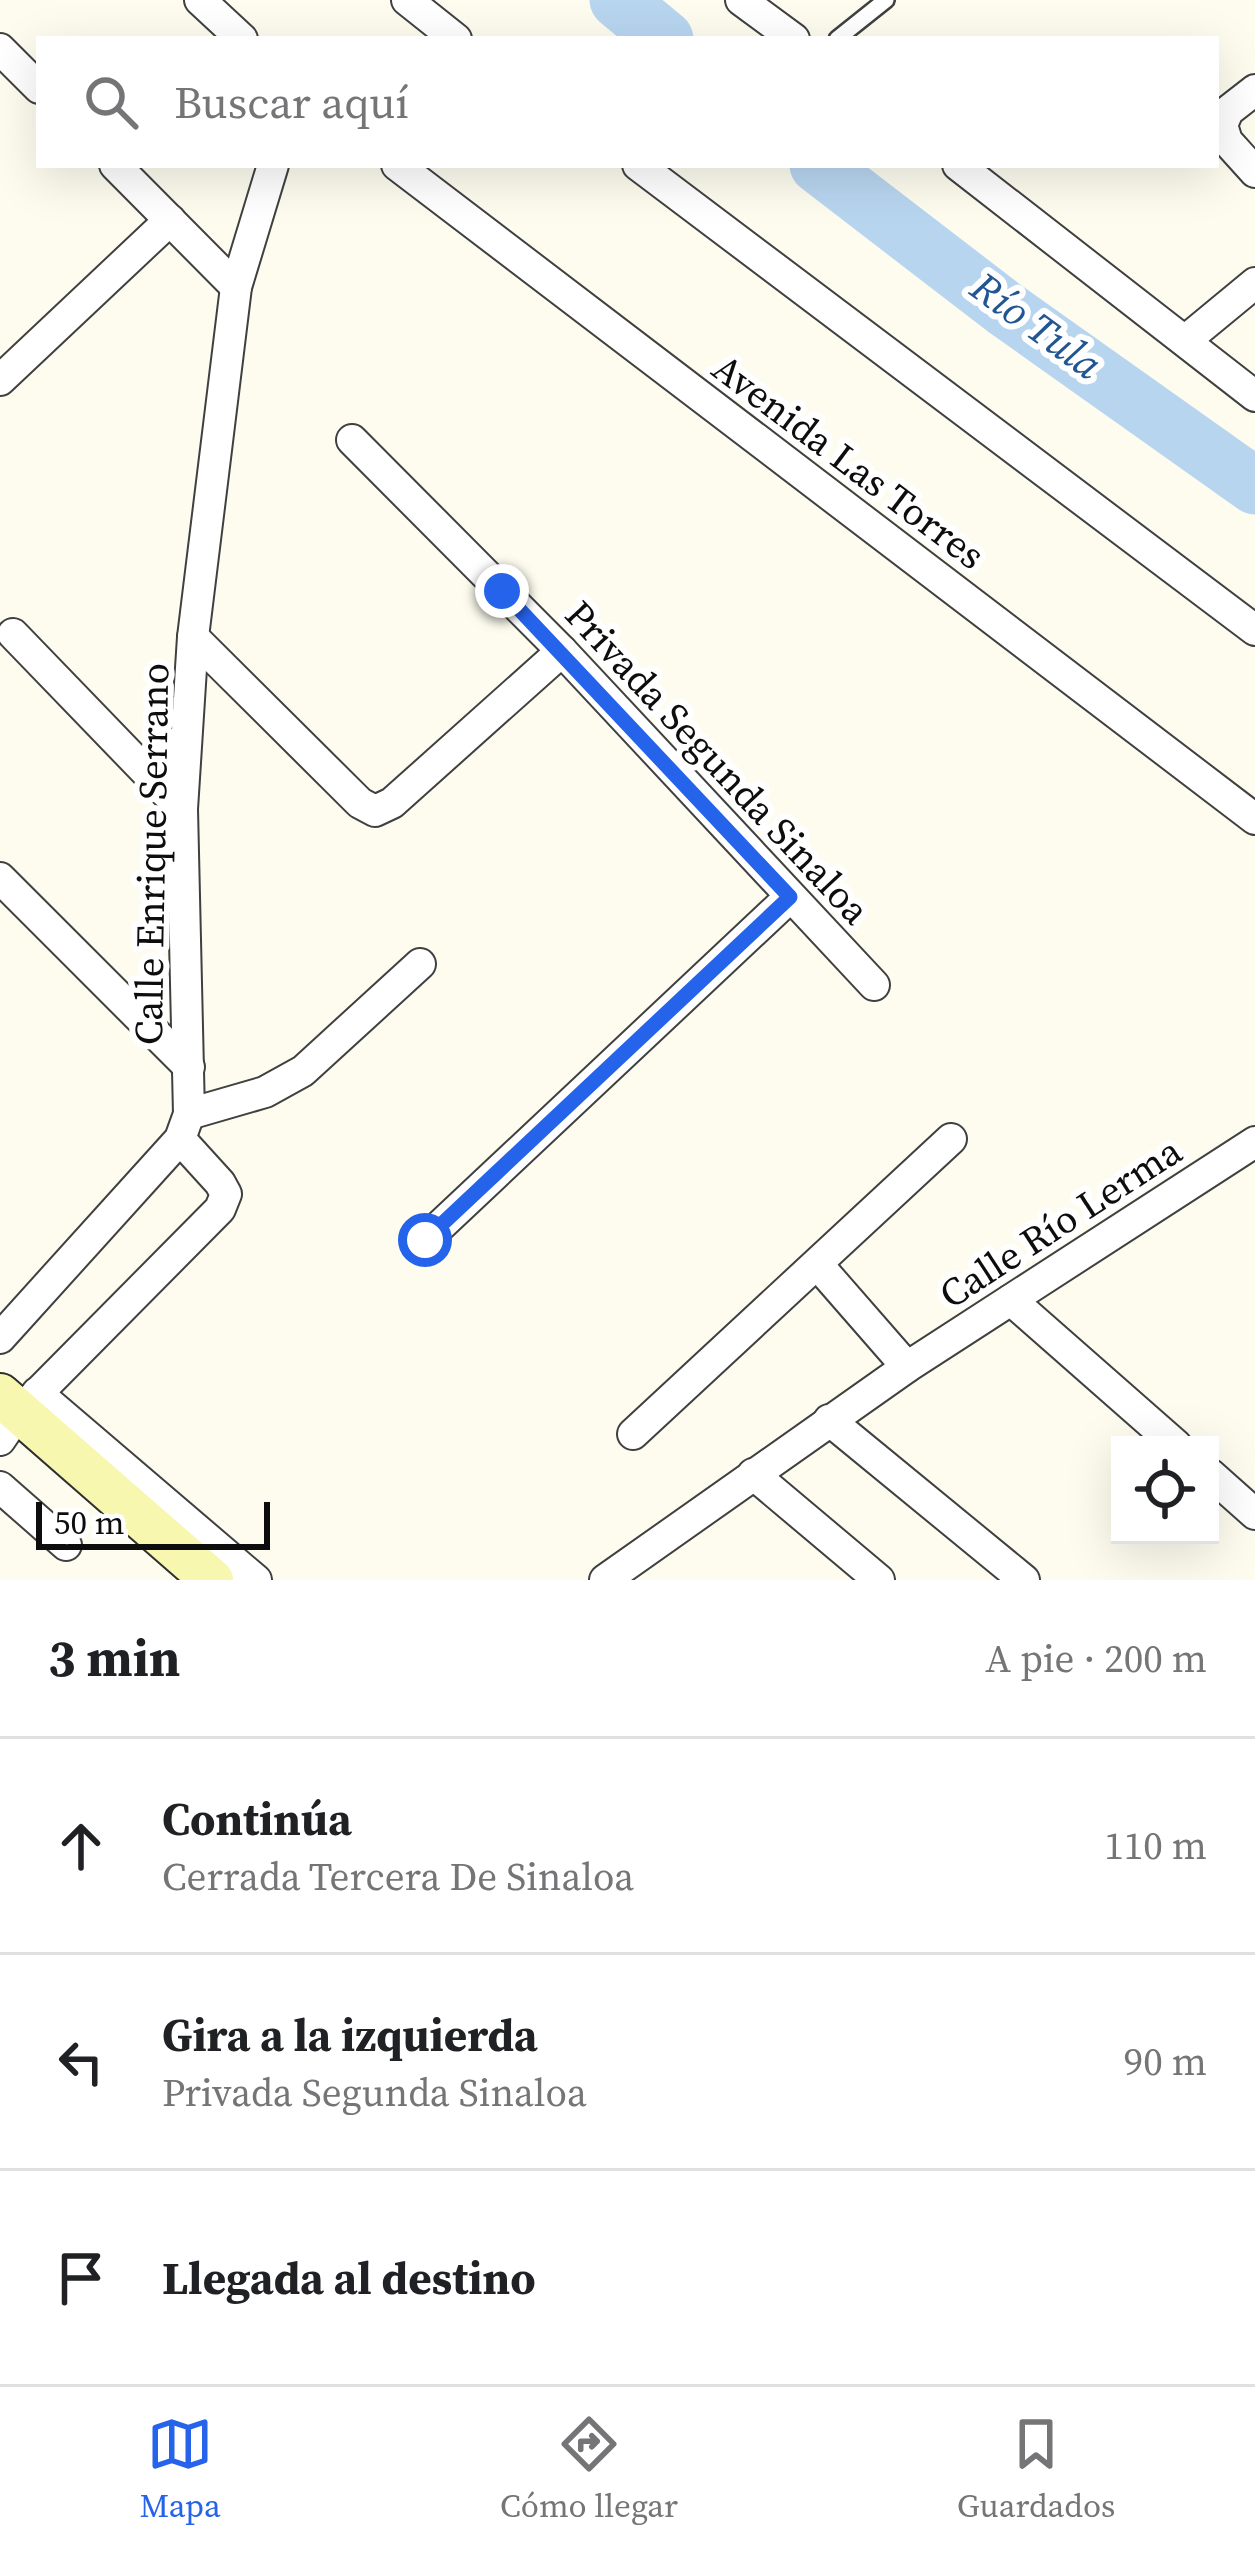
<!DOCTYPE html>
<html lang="es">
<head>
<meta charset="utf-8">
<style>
  body { margin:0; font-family:"Source Serif 4",serif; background:#f6f6f6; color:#202124 }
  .controls { position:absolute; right:36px; bottom:36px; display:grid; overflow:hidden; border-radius:0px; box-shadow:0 12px 48px #0002 }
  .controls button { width:108px; height:108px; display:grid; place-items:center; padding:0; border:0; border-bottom:3px solid #e0e0e0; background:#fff; color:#202124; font:60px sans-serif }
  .scale { position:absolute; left:36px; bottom:30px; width:234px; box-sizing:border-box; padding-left:12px; border:6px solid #0d0d0d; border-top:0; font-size:33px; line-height:42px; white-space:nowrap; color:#0d0d0d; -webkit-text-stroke:9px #fff; paint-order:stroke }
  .stop { position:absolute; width:36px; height:36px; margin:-27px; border:9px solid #2563eb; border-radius:50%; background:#fff }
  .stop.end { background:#2563eb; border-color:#fff; box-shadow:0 3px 12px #0008 }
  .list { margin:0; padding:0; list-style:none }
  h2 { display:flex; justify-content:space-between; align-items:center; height:156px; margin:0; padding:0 48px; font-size:51px }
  h2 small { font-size:39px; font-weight:400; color:#757577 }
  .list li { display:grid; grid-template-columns:78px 1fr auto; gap:36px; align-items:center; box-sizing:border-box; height:216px; padding:0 48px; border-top:3px solid #e0e0e0 }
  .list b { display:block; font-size:45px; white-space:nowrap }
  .list p { margin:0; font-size:39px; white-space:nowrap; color:#757577 }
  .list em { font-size:39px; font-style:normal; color:#757577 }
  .icon { flex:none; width:66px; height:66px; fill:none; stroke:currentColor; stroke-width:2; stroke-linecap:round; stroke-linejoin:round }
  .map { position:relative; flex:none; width:1255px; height:1580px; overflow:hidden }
  .search { position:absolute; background:#fff; box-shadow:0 12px 48px #0002; left:36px; right:36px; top:36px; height:132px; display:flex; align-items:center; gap:30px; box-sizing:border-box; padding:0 42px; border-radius:0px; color:#757577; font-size:45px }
  .sheet { height:804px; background:#fff }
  nav { display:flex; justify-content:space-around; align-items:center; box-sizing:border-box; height:168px; border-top:3px solid #e0e0e0; background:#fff; font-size:33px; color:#757577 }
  nav a { display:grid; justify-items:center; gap:6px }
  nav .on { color:#2563eb }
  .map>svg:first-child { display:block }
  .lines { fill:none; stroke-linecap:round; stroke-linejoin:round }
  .river { stroke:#b8d5f0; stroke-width:57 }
  .lane-casing { stroke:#404040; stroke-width:20 }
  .street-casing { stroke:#404040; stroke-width:34 }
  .secondary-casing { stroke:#2f2f2f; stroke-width:46 }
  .lane { stroke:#fff; stroke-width:15 }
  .street { stroke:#fff; stroke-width:30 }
  .secondary { stroke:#f7f7b0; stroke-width:42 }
  .route { stroke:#2563eb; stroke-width:15 }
  .labels { text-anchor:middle; stroke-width:12; stroke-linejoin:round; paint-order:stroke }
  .street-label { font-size:39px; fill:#0d0d0d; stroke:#fff }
  .water-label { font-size:42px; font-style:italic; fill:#225693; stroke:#fff }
</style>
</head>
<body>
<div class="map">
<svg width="1255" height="1580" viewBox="0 0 1255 1580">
  <rect width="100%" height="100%" fill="#fdfcef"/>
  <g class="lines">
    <g class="river">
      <path d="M618,0L665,39"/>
      <path d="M818,165L1004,308L1255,486"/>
    </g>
    <g class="lane-casing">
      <path id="lane" d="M837,39L886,0"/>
    </g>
    <g class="street-casing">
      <g id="street">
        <path d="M200,0L242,39"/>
        <path d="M407,0L456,39"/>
        <path d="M741,0L794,39"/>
        <path d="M0,49L39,88"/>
        <path d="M1255,90L1228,111L1222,125L1227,141L1255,172"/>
        <path d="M115,165L236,287"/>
        <path d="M397,165L1255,819"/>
        <path d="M638,165L1255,630"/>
        <path d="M958,165L1255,396"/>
        <path d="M1186,340L1255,283"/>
        <path d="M0,380L170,220"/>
        <path d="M352,440L562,651L874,985"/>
        <path d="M13,634L182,809"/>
        <path d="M193,637L360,803L375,811L392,803L562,651"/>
        <path d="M0,878L189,1067"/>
        <path d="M189,1114L265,1092L303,1071L420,964"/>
        <path d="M425,1240L790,897"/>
        <path d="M818,1265L907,1367"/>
        <path d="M1011,1300L1176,1445"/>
        <path d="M0,1338L180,1139L189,1114L182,809L193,637L236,287L273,165"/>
        <path d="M37,1393L256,1580"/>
        <path d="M829,1420L1024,1580"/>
        <path d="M633,1434L951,1139"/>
        <path d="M0,1440L19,1412L220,1209L226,1194L220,1183L180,1139"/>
        <path d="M753,1474L879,1580"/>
        <path d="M1210,1474L1255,1514"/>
        <path d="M0,1487L66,1545"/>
        <path d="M605,1580L907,1367L1255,1142"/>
      </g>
    </g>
    <g class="secondary-casing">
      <path id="secondary" d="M0,1395L212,1580"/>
    </g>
    <use href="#lane" class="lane"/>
    <use href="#street" class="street"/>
    <use href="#secondary" class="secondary"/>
  </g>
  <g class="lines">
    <path class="route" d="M425,1240L790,897L502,591"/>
  </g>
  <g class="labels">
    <g class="street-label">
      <text transform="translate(849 461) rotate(37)" y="14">Avenida Las Torres</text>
      <text transform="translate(718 762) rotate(47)" y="14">Privada Segunda Sinaloa</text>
      <text transform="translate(151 854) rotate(-89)" y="14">Calle Enrique Serrano</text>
      <text transform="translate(1060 1222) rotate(-33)" y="14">Calle Río Lerma</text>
    </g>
    <g class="water-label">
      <text transform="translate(1037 325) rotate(36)" y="15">Río Tula</text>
    </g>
  </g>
</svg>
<div class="controls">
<button><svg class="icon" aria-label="locate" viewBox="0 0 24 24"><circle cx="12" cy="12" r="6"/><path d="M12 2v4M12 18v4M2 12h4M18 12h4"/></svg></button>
</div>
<div class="scale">50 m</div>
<div class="stop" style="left:425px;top:1240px"></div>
<div class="stop end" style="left:502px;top:591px"></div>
<div class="search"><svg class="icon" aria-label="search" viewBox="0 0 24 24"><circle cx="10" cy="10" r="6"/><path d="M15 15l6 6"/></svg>Buscar aquí</div>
</div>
<section class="sheet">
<h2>3 min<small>A pie · 200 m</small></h2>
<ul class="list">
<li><svg class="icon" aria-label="ahead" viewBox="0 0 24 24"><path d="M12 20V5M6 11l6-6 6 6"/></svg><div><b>Continúa</b><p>Cerrada Tercera De Sinaloa</p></div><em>110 m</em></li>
<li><svg class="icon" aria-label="left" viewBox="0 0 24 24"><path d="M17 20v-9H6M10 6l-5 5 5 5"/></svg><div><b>Gira a la izquierda</b><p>Privada Segunda Sinaloa</p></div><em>90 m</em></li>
<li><svg class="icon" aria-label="arrive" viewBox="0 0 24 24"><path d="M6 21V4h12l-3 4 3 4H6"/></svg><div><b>Llegada al destino</b></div></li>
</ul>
</section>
<nav>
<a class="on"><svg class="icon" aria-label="map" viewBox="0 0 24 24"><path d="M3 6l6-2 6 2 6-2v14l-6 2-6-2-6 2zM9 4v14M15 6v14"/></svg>Mapa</a>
<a><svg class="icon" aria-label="directions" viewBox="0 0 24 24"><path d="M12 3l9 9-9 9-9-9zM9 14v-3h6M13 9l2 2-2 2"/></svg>Cómo llegar</a>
<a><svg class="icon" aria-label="saved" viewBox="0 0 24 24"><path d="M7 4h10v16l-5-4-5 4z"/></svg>Guardados</a>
</nav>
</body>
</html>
